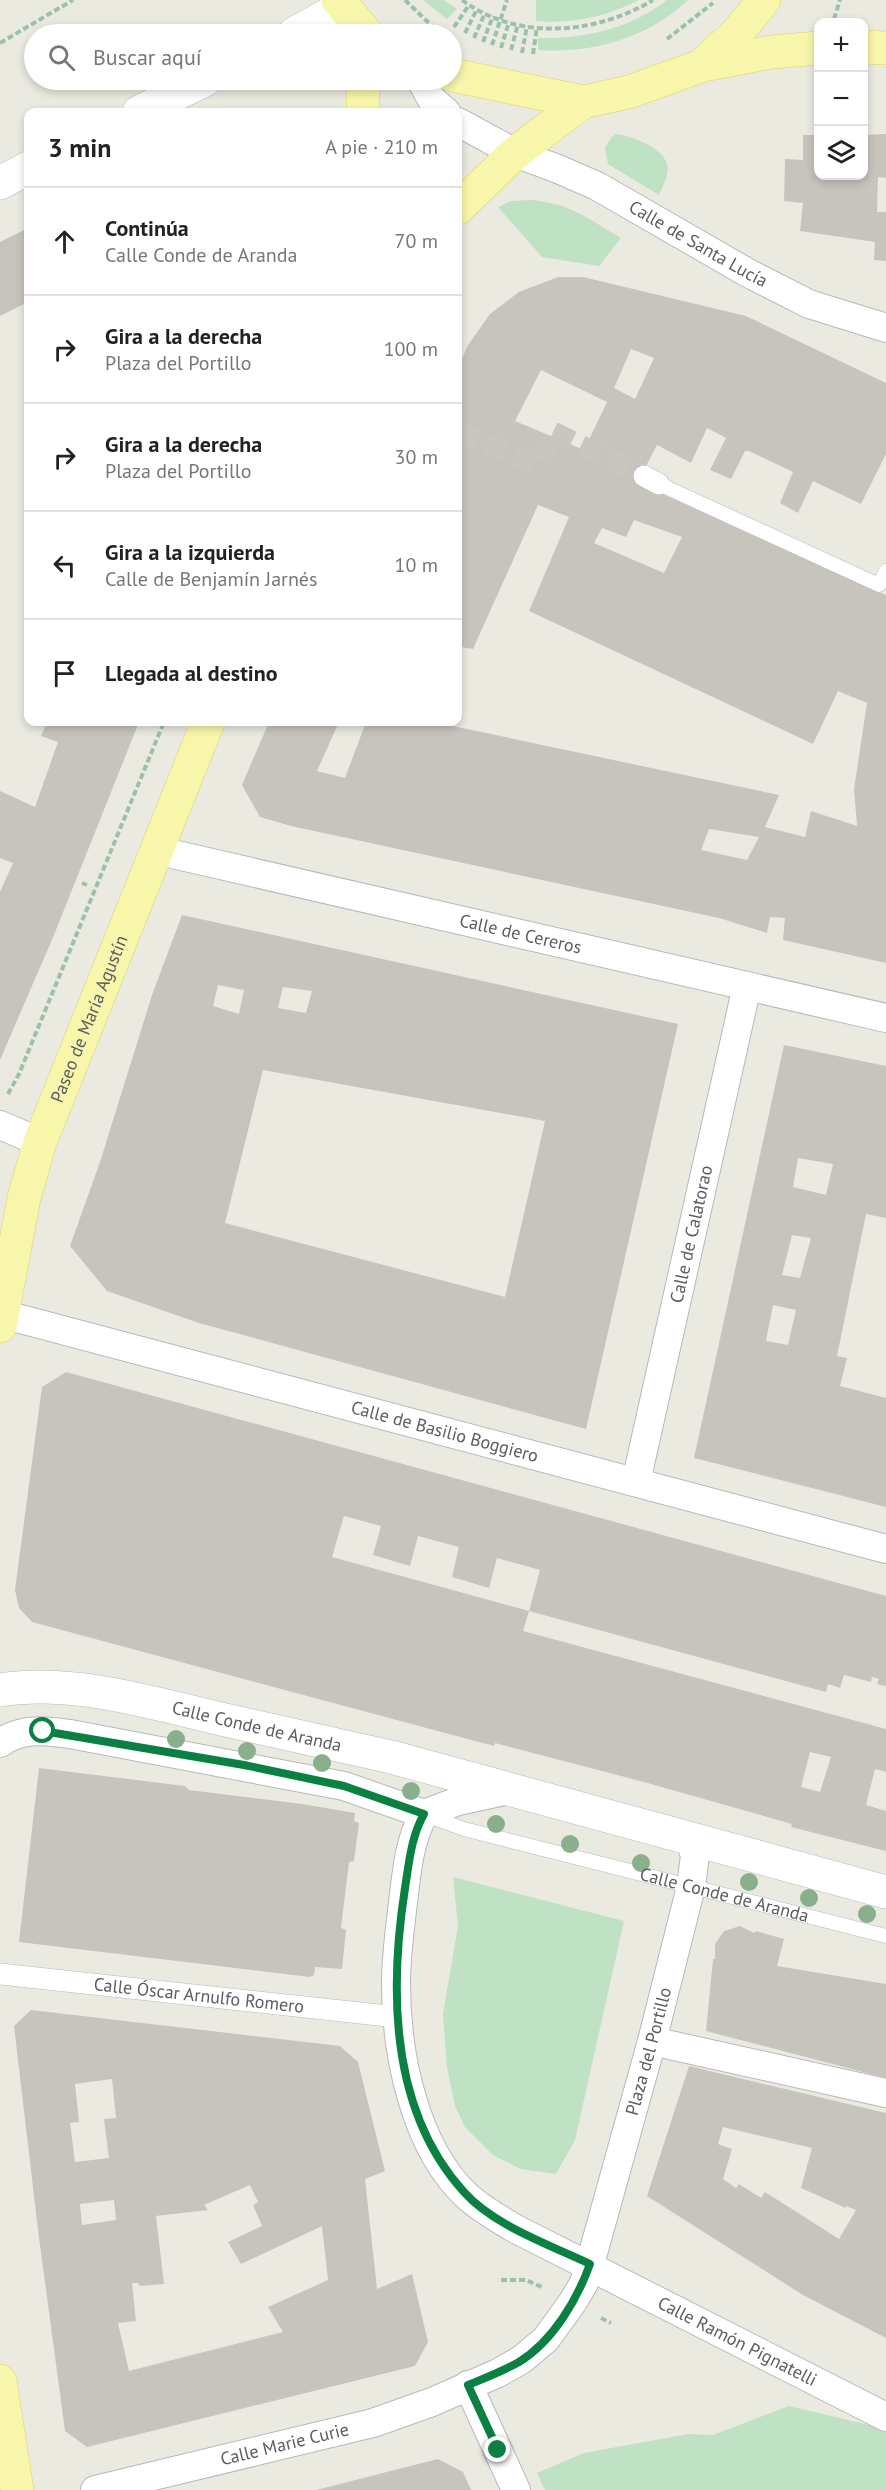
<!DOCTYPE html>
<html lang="es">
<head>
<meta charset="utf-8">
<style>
  body { margin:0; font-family:"PT Sans",sans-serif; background:#f2f2f2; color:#222 }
  .controls { position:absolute; right:18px; top:18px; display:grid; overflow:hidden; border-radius:12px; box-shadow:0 3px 9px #0003 }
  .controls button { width:54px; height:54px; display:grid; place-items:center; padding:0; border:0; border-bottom:2px solid #e0e0e0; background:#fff; color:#222; font:30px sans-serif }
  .stop { position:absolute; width:18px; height:18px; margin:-14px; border:4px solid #0b8043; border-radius:50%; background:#fff }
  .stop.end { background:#0b8043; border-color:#fff; box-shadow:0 2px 6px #0008 }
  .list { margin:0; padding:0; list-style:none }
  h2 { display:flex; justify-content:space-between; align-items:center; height:78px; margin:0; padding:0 24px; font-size:26px }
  h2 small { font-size:20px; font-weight:400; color:#767676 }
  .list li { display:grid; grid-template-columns:39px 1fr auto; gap:18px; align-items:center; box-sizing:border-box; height:108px; padding:0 24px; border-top:2px solid #e0e0e0 }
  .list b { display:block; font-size:22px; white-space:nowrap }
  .list p { margin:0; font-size:20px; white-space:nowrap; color:#767676 }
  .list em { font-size:20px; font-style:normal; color:#767676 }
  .icon { flex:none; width:33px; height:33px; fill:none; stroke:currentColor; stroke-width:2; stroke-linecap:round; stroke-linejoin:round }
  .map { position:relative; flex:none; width:886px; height:2490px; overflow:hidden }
  .search { position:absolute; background:#fff; box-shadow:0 3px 9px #0003; left:24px; top:24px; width:438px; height:66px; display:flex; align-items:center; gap:15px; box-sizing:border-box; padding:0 21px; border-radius:33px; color:#767676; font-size:22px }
  .panel { position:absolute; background:#fff; box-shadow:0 3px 9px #0003; left:24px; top:108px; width:438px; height:618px; border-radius:12px }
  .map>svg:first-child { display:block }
  .green { fill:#bfe1c4 }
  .building { fill:#c7c4be; fill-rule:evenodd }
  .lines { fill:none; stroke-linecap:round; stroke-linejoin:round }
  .pedestrian-tunnel { stroke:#c7c6c1; stroke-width:21; stroke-dasharray:21 10; stroke-linecap:butt }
  .service-casing { stroke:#b7b8bd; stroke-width:15 }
  .pedestrian-casing { stroke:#b7b8bd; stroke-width:22 }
  .minor-casing { stroke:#b7b8bd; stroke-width:30 }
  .tertiary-casing { stroke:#b7b8bd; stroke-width:34 }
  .secondary-casing { stroke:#b7b9bf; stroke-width:34 }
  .primary-casing { stroke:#e4d261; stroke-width:34 }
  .path { stroke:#9ac1aa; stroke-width:4; stroke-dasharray:6 3; stroke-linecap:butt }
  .service { stroke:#fff; stroke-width:14 }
  .pedestrian { stroke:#fff; stroke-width:21 }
  .minor { stroke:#fff; stroke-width:28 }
  .tertiary { stroke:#fff; stroke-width:33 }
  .secondary { stroke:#fff; stroke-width:33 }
  .primary { stroke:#f8f6aa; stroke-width:33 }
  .tree { fill:#8aaf8c }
  .route { stroke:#0b8043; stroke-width:8 }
  .labels { text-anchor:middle; stroke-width:5; stroke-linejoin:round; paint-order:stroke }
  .street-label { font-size:18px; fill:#5a5c61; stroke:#fff }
</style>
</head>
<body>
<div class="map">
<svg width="886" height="2490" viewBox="0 0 886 2490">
  <rect width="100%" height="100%" fill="#ebeae1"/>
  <g class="green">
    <path d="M423,0H444L457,9L447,19Z"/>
    <path d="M536,0H639C606,17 572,24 536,21Z"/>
    <path d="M667,0H688C648,38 592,54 538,50V38C584,39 630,29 667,0Z"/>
    <path d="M614,134C630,135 660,146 667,163C670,173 663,186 659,195L608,164L605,148L612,136L615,137Z"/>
    <path d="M531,200C569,203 589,219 621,238L599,266L542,257L498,207L511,201Z"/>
    <path d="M453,1877L624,1921L575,2140L556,2174L521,2169L493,2155L465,2127L455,2106L447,2067L443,2014L458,1926Z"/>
    <path d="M789,2406L886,2429V2490H545L537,2473L584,2453L688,2434L713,2435Z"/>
  </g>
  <g class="building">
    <path d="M886,134V178L878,177L877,212H886V261L874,260L875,242L800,231L803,203L784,201L785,159L803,160V135H818V176H864V135Z"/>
    <path d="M28,228V302L0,316V242Z"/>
    <path d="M558,277H583L746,316L886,383V454L861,504L813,481L798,513L780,503L793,472L749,451H745L731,479L710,470L726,438L707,428L691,463L657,445L645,468L649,488L886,595V963L783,940L785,918L770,917L767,933L719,918L291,826L260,817L242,785L269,722H339L317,771L345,778L366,722H434L779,795L765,827L805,837L811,811L857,826L854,789L867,703L838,691L813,744L529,611L569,517L538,505L473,649L461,647L458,657V368L468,345L490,314L519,292ZM631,349L654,358L635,399L614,388ZM541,370L607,402L584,450L515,421ZM634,520L682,537L664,573L594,543L602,528L626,537ZM709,829L759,837L747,860L701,850Z"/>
    <path d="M47,722H139L54,935L0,1060V892L13,863L0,858V791L35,807L58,742L41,736Z"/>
    <path d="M182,915L678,1024L586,1429L199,1323L107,1291L70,1246L100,1162L152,995ZM218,985L244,990L239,1014L213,1006ZM283,987L312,991L306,1013L278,1008ZM263,1070L545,1121L505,1297L225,1223Z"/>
    <path d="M784,1045L886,1066V1218L866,1214L837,1356L847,1358L840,1386L886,1398V1507L694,1458ZM798,1158L833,1164L826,1195L793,1187ZM792,1235L811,1238L800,1278L782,1275ZM773,1305L796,1310L788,1345L766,1341Z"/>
    <path d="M66,1372L886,1596V1686L877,1684L879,1679L872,1677L871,1682L844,1675L840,1688L828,1684L826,1692L529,1611L523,1631L886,1729V1772L875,1769L866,1805L886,1811V1851L791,1827L792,1824L644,1782L495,1743L494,1746L419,1726L32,1622L19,1608L15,1590L42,1387ZM344,1516L381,1526L373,1555L410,1566L418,1536L459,1547L452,1577L489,1588L497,1558L540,1570L529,1611L332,1557ZM810,1752L831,1757L820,1792L801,1787Z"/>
    <path d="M39,1768L185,1786L189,1790L302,1804L355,1813L354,1821L359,1823L354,1861L349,1862L341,1928L346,1930L342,1969L315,1967L314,1975L310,1977L19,1942Z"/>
    <path d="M740,1926L754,1933L756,1931L784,1939L777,1966L886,1984V2078L706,2031L713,1959H715V1944L724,1931Z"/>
    <path d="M31,2010L340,2046L358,2062L385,2171L365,2179L377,2289L412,2274L428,2342L415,2366L87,2447L65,2431L38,2230L14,2026ZM112,2079L116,2118L104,2119L109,2158L75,2162L70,2123L79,2122L75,2084ZM250,2185L258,2202L253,2205L262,2226L228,2242L241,2264L322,2226L328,2280L268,2307L283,2332L129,2371L118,2323L136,2321L132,2283H138L140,2286L164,2284L156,2216L208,2210L204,2205ZM114,2200L116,2220L82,2225L80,2204Z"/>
    <path d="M689,2066L886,2113V2338L803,2295L647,2196ZM723,2127L812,2148L801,2188L846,2208V2206L856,2210L839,2239L765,2192L761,2198L739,2184L736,2188L723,2179L732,2149L718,2144Z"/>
    <path d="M438,2459L463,2472L471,2490H316Z"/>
  </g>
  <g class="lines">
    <path class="pedestrian-tunnel" d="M458,430L536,466L553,432L644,476"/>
    <g class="service-casing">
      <g id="service">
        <path d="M659,484L879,585L886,571"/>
        <path id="s1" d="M426,1815L464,1829L886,1936"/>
      </g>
    </g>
    <g class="pedestrian-casing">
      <g id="pedestrian">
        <path d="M644,476L659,484"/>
        <path id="s2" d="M0,1974L397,2017"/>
      </g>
    </g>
    <g class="minor-casing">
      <g id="minor">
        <path d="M421,80L432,100L446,112"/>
        <path id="s3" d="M458,122L515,153L558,169L597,186L748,273L809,304L886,328"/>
        <path id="s4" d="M155,850L886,1018"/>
        <path d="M0,1125L40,1142"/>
        <path id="s5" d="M2,1314L886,1549"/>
        <path id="s6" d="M636,1482L747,986"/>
        <path d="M0,1743C21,1728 45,1730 70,1734L344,1786L424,1814L458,1801L509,1790"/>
        <path id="s7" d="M424,1814C408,1842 406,1879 402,1911C399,1935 396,1960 396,1984C396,2052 414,2147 467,2196C480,2208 496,2217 512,2227L886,2417"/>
        <path d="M652,2041L886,2093"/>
        <path d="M468,2385L516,2490"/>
        <path id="s8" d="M95,2490L373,2423L432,2402L498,2373L521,2360L546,2339L572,2303L584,2283L590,2264L652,2041L691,1887L695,1855L689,1838"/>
      </g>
    </g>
    <g class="tertiary-casing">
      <g id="tertiary">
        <path id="s9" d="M0,1690C70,1678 152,1703 221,1719C277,1732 334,1744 391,1757L886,1892"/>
      </g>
    </g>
    <g class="secondary-casing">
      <g id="secondary">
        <path d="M294,34L342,7"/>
        <path d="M139,112L205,80"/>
        <path d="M0,183L28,168"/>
      </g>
    </g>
    <g class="primary-casing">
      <g id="primary">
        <path d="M338,0L367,34"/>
        <path d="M864,47L886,48"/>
        <path d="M703,65L772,52L818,48"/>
        <path d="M452,75L583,102L629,92L701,66L737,33L764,0"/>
        <path d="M363,112V80"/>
        <path d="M458,208L515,153L583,102"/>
        <path id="s10" d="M0,1326L24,1198L40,1142L208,722"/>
        <path d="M0,2381L17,2490"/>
      </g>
    </g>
    <g class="path">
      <path d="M405,0L433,27L447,34"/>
      <path d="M462,0C518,42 597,34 653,0"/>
      <path d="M834,19L840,0"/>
      <path d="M454,27L469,5"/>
      <path d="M465,33L477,9"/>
      <path d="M474,38L485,13"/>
      <path d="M667,39L713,3"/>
      <path d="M483,42L493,16"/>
      <path d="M0,43L73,0"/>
      <path d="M492,45L507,0"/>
      <path d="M501,48L509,22"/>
      <path d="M511,50L518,24"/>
      <path d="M522,53L527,26"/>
      <path d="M533,54L537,27"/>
      <path d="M82,883L87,885"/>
      <path d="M8,1094L19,1074L164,722"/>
      <path d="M501,2280H526L544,2288"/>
      <path d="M601,2318L611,2323"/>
    </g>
    <use href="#service" class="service"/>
    <use href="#pedestrian" class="pedestrian"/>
    <use href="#minor" class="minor"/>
    <use href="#tertiary" class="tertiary"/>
    <use href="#secondary" class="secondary"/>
    <use href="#primary" class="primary"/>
  </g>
  <g class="tree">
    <circle cx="176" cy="1739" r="9"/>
    <circle cx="247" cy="1751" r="9"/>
    <circle cx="322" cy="1763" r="9"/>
    <circle cx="411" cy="1791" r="9"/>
    <circle cx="496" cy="1824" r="9"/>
    <circle cx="570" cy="1844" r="9"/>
    <circle cx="641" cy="1863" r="9"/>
    <circle cx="749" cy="1882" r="9"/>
    <circle cx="809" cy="1898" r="9"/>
    <circle cx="867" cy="1914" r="9"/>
  </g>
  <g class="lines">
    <path class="route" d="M43,1731L244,1765L344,1786L424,1814C411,1837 409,1863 405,1888C389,1991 390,2111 464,2192C493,2225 550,2245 590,2264C577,2300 553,2341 519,2362C503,2371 485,2378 468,2385L498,2450"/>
  </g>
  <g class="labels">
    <g class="street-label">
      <text dy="6" stroke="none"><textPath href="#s3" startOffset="270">Calle de Santa Lucía</textPath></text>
      <text dy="6" stroke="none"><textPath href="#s4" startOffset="375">Calle de Cereros</textPath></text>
      <text dy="6" stroke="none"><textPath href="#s10" startOffset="321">Paseo de María Agustín</textPath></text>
      <text dy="6" stroke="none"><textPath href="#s6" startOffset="254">Calle de Calatorao</textPath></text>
      <text dy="6" stroke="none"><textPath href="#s5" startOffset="458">Calle de Basilio Boggiero</textPath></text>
      <text dy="6" stroke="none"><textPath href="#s9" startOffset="261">Calle Conde de Aranda</textPath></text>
      <text dy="6" stroke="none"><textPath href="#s1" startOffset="309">Calle Conde de Aranda</textPath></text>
      <text dy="6" stroke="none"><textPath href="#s2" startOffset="200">Calle Óscar Arnulfo Romero</textPath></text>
      <text dy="6" stroke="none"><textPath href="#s8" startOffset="788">Plaza del Portillo</textPath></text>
      <text dy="6" stroke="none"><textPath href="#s7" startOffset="710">Calle Ramón Pignatelli</textPath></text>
      <text dy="6" stroke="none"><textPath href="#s8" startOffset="195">Calle Marie Curie</textPath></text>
    </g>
  </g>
</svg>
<div class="controls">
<button>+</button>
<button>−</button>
<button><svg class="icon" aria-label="layers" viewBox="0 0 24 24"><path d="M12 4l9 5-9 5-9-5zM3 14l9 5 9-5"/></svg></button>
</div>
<div class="stop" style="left:43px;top:1731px"></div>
<div class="stop end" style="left:498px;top:2450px"></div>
<div class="search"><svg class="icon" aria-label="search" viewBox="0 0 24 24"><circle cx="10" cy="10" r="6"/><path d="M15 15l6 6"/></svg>Buscar aquí</div>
<section class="panel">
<h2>3 min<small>A pie · 210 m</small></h2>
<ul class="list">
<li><svg class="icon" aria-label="ahead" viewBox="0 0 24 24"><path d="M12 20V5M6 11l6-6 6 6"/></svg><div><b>Continúa</b><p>Calle Conde de Aranda</p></div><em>70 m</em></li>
<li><svg class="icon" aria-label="right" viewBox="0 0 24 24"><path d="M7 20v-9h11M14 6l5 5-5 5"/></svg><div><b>Gira a la derecha</b><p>Plaza del Portillo</p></div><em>100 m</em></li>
<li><svg class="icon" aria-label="right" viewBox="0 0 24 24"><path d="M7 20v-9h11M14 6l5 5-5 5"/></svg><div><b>Gira a la derecha</b><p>Plaza del Portillo</p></div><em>30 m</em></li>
<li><svg class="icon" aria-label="left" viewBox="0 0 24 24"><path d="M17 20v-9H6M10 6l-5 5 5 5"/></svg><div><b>Gira a la izquierda</b><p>Calle de Benjamín Jarnés</p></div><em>10 m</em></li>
<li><svg class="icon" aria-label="arrive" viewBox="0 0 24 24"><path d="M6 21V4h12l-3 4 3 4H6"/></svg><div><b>Llegada al destino</b></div></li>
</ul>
</section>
</div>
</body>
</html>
